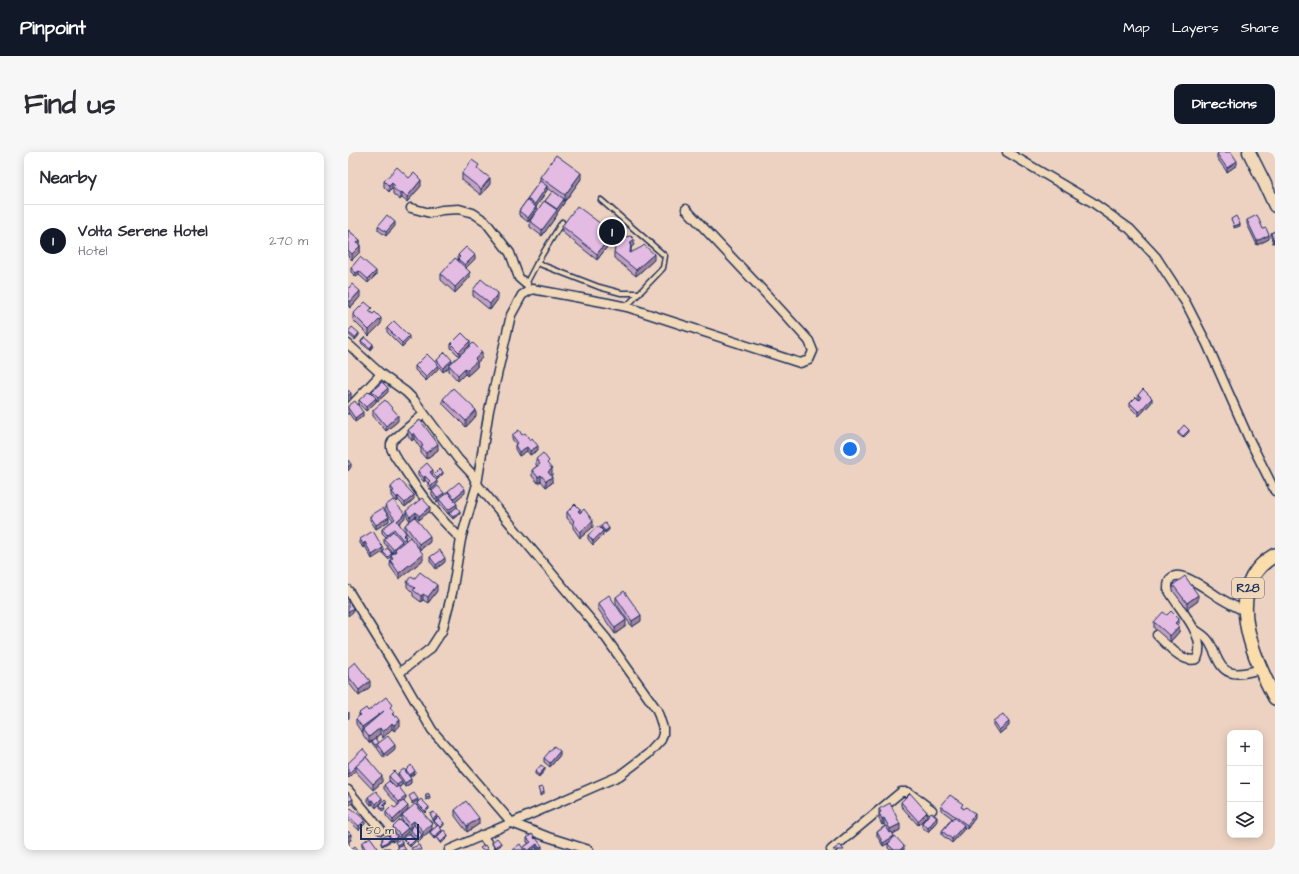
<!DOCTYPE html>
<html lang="en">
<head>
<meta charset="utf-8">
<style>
  body { margin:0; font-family:"Architects Daughter",sans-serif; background:#f7f7f7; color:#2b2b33 }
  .controls { position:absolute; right:12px; bottom:12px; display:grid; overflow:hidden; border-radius:8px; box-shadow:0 2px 10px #0003 }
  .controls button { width:36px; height:36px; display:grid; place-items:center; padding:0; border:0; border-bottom:1px solid #e1e1e2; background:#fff; color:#2b2b33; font:20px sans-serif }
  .scale { position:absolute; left:12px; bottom:10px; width:59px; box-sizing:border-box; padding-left:4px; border:2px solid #1b2f5e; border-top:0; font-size:11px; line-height:14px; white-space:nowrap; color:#1b2f5e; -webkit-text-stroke:3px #f0d8b8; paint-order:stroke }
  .you { position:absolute; left:502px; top:297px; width:14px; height:14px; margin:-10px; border:3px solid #fff; border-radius:50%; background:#1a73e8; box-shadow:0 0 0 6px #1a73e833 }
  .badge { display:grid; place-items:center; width:26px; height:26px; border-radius:50%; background:#111827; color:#fff; font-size:13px; font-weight:700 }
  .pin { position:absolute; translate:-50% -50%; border:2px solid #fff; box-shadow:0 1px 4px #0006 }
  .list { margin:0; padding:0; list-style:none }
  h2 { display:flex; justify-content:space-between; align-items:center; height:52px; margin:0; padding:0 16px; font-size:17px }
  h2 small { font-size:13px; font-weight:400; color:#7c7c81 }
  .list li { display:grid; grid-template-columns:26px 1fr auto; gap:12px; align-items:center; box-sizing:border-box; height:72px; padding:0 16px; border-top:1px solid #e1e1e2 }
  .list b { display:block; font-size:15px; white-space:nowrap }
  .list p { margin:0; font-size:13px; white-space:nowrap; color:#7c7c81 }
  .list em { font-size:13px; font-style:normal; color:#7c7c81 }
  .icon { flex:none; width:22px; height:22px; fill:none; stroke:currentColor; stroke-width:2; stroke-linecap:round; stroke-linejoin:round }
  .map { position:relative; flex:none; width:927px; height:698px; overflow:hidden; border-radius:8px }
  header { display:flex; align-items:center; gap:24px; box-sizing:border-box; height:56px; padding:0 20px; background:#111827; color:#fff }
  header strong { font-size:19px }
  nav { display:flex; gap:22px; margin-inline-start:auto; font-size:14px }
  .intro { display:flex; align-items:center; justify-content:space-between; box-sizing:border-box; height:96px; padding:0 24px }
  h1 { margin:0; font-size:28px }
  .button { padding:10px 18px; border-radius:8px; background:#111827; color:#fff; font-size:14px; font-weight:700 }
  main { display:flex; gap:24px; padding:0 24px }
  aside { flex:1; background:#fff; border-radius:8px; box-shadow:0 2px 10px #0003 }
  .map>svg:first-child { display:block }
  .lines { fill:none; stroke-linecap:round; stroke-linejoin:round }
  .lane-casing { stroke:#1b2f5e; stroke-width:7 }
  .street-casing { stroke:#1b2f5e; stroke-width:11 }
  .secondary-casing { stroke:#1b2f5e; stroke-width:15 }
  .primary-casing { stroke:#1b2f5e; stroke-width:16 }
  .lane { stroke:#f0d8b8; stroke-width:4 }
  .street { stroke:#f0d8b8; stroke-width:8 }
  .secondary { stroke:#f0d8b8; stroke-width:12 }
  .primary { stroke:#fbddab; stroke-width:13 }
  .wall { fill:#c3a1c3; stroke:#1b2f5e }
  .shaded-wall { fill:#9f839f; stroke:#1b2f5e }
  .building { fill:#e3bbe3; stroke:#1b2f5e }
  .labels { text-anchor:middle; stroke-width:4; stroke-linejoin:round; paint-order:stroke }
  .shield { fill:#f0d8b8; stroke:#5b6279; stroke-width:1 }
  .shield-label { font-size:12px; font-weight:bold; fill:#1b2f5e }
</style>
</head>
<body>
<header>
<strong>Pinpoint</strong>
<nav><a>Map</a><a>Layers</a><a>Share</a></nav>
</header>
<div class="intro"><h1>Find us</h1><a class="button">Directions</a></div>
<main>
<aside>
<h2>Nearby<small></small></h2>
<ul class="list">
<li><span class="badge">1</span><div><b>Volta Serene Hotel</b><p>Hotel</p></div><em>270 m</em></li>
</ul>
</aside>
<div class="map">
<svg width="927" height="698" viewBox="0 0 927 698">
  <rect width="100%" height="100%" fill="#edd2c1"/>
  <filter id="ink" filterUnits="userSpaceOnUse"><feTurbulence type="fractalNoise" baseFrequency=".025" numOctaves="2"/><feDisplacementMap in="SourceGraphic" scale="8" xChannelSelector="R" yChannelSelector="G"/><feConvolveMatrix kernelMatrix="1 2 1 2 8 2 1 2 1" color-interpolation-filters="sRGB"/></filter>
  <g filter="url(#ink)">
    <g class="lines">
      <g class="lane-casing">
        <g id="lane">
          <path d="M253,48L317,104L315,116L279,154"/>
          <path d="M189,111L251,135L273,141H292"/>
          <path d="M178,132L189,111L214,70"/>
        </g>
      </g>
      <g class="street-casing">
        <g id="street">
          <path d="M659,0L744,50L782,77L808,105L838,151L859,192L901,287L927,339"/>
          <path d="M63,56L82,61L94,58L111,57L125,61L137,69L162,101L171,126L178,132"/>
          <path d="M0,192L33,222L58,240L66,248L110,307L124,322L129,332L258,486L309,558L315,576V582L313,588L300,602L271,624L101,698"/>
          <path d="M0,257L33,222"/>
          <path d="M76,262L45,288L43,292V296C46,305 53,312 58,320C74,345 92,367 113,387"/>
          <path d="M0,438L51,521L84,578L164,671L200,685L241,698"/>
          <path d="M846,477C850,480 856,483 859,487C868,497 869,519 885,521C894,523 904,519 913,517"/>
          <path d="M809,483C819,492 834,512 849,507C860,483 829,456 820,437C819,405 862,440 872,446C880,451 888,455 897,459"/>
          <path d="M51,521L83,496L94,479L104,441L113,387L129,332L141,258L163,163L174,143L184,137L260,151L279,155L452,211L461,208L465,199L461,189L419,143L338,57"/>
          <path d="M0,638L33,678"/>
          <path d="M134,683L144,698"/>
          <path d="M483,698L553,640H560L584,658"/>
        </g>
      </g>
      <g class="secondary-casing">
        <path id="secondary" d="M901,0L916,30L927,54"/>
      </g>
      <g class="primary-casing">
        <path id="primary" d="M927,403C873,434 905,505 927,546"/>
      </g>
      <use href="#lane" class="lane"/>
      <use href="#street" class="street"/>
      <use href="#secondary" class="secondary"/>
      <use href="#primary" class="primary"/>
    </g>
    <g class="wall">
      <path d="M869,2L889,13L879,20L869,6Z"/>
      <path d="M131,18L142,32L133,43L114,28V22Z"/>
      <path d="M192,25L233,27L217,49L216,48V51L209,61V63L194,84L182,75V69L204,40L199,36V38L188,55V58L180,70L171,63V59L179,48V47L192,29Z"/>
      <path d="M61,26L73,34L59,50L54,46L52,48L45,42V38L44,37L41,40L36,35V29Z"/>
      <path d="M899,68L921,87L909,93L899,72Z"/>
      <path d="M30,74H47L38,84L30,78Z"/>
      <path d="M214,74L265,87L249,108L214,80Z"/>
      <path d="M0,78L12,88V100L4,108L0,104Z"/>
      <path d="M927,79L925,91L923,85V81Z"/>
      <path d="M286,93L283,96V100L306,108L288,124L266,106V100Z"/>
      <path d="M110,103L127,107L118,116L122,125L107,141L93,128V122L110,109Z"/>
      <path d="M3,116L28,123L20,131L11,123L8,125L3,120Z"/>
      <path d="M0,136L12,145L2,156L0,154Z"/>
      <path d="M125,138L150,147L142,158L125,144Z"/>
      <path d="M24,161L33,172L21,184L5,168V162Z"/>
      <path d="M39,176L61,188L54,195L39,180Z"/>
      <path d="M0,180L11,183L7,188L0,182Z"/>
      <path d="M13,189L25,194L22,198L13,191Z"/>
      <path d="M103,192L122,193L114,201L134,206L129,211V215L119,224L117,222L110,229L101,219V215L95,220L89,212V208L104,210L111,204L103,196Z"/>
      <path d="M67,214L90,217L78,229L67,218Z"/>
      <path d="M24,239L40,240L30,249L28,247V250L18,259L11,252V248L24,243Z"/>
      <path d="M790,243L804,250L791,264L782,255V251L790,247Z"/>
      <path d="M95,247L128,264L118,275L95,252Z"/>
      <path d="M0,254L15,264L7,270L0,260Z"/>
      <path d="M25,258L50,269L38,279L25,264Z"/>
      <path d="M72,268L90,298L78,307L73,301V297L66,287L64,289L60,284V278Z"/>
      <path d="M830,280H841L835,286L830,282Z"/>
      <path d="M164,283H174L190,298L182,303L179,299L171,304L167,297V293L168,292L164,287Z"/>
      <path d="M188,307L201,314L204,323L203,324L204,331L198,335L193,329L190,331L184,324V318L189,314L188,313Z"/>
      <path d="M70,319L85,322L84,323L89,333L83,338L80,335V331L77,328L76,330L70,323Z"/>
      <path d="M43,335L66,347L57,355L50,348L49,350L44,344V340L43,339Z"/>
      <path d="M84,339L96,343L100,340V339L117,341L107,349L109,355L112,361L105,367L101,363V362H100L91,351V348L89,350L84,343Z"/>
      <path d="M37,354L57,366L51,371L58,385L57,386L58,389L62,385L57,379V373L82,390L72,398L75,408L51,427L42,414L43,404L40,407L35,402V400L45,401L36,391V387L38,385L34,381V377L45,368L37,358Z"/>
      <path d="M232,357V361L245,375L232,386L225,376V373L219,366V360Z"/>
      <path d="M58,359H82L71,368L68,364L62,369L58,363Z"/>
      <path d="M22,364L41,369L28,377L22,368Z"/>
      <path d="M253,374L261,378L257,381L253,376Z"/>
      <path d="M240,383H255L245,393L240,387Z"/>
      <path d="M12,387L35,396L24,407L17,394L15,396L12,391Z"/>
      <path d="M82,405L97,410L88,417L82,409Z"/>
      <path d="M67,426L89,439L80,451L75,448L73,450L65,444V441L59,435V430Z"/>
      <path d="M825,433L850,449L839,457L825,439Z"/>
      <path d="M268,445L293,469L284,475L268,451Z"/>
      <path d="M250,451L278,474L267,482L250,457Z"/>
      <path d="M819,463L831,472L830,473L831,480L822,490L806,476V470Z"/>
      <path d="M0,516L22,535L11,544L0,530Z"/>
      <path d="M44,558L46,564L52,574L46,579L44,577L35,586L32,582L21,591L15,583V580L14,581L8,572V567L11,564V561L20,559Z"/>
      <path d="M645,569L661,574L651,582L645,573Z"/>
      <path d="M24,589L31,591L47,597L36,606L29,596V594L27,595L24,591Z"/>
      <path d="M212,603L202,615L196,610V606Z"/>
      <path d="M20,607L34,630L25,638L8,620V618L0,626V611Z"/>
      <path d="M58,618L67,621L62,625L58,620L63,631L57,635L54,631V633L51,636L58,647L56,649L60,658L45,672L38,664V660L47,656L50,653L36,637V633L46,634L41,628V624H50V621L58,620Z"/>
      <path d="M197,618L191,625L187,622V620Z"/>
      <path d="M78,642H81L82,647L78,648Z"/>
      <path d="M20,645L34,650L28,656L25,652L23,653L20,649Z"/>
      <path d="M553,650L579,664L589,669L580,680L574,675V671L578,666L570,673L553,654Z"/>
      <path d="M39,651L36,654L37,657L35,659L32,655V653Z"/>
      <path d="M69,651L81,657L77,661L69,653Z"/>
      <path d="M593,654L615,656L627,666L619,677L616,675V677L604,691L594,683V679L604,666L593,658Z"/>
      <path d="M531,657L552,678L545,682L546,685L556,698H542L540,696V692L541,691L535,694L529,684V680L537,674L536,672L534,673L531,667Z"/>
      <path d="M107,658L131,672L119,680L107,664Z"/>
      <path d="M0,659L17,672L11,678L0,668Z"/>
      <path d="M54,663L84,677L75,685H74V687L70,691L62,681V677L54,669Z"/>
      <path d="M86,669L96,673L92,677L94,680L100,685L93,692L89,687V685L86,687L82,682V680L89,674L86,671Z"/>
      <path d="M45,675L60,680L52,687L47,681L49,687L44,690L43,688V689L34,694L33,692V690L34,689V686L41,684L40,681L45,679Z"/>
      <path d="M184,682L194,698H190L189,696L188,697L189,698H176V695L181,691L179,690V686Z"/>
      <path d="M55,686L67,690L62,695L55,688Z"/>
      <path d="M144,690L153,693L147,697L144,692Z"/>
      <path d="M14,691L30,698H31H16L14,695Z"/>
    </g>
    <g class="shaded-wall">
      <path d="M889,9V13L879,20V16Z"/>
      <path d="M233,21V27L217,49V43Z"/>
      <path d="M142,26V32L133,43V37Z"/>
      <path d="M73,28V34L59,50V45Z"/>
      <path d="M44,31V37L41,40V34Z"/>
      <path d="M199,34V38L188,55V58L180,70V66L187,56V52Z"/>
      <path d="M54,40V46L52,48V42Z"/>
      <path d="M216,47V51L209,61V63L194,84V78Z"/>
      <path d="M47,70V74L38,84V80Z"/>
      <path d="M892,72V74L886,76V74Z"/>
      <path d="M265,81V87L249,108V102Z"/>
      <path d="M921,83V87L909,93V89Z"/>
      <path d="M286,87V93L283,96L282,106L283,90Z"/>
      <rect x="925" y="87" width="2" height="4"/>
      <path d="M12,88V94L9,91Z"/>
      <path d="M12,94V100L4,108V102Z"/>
      <path d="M306,102V108L288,124V118Z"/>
      <path d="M127,103V107L117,117V113Z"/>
      <path d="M11,119V123L8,125V121Z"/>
      <path d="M28,119V123L20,131V127Z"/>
      <path d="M122,120V125L107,141V135Z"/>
      <path d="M12,139V145L2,156V150Z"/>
      <path d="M150,141V147L142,158V152Z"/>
      <path d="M33,166V172L21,184V178Z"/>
      <path d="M11,181V183L7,188V186Z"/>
      <path d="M61,184V188L54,195V191Z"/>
      <path d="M122,189V193L111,204V200Z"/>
      <path d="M25,192V194L22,198V196Z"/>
      <path d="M134,200V206L129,211V215L119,224V218L127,207Z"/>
      <path d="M104,208V212L101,213V215L95,220V216Z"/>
      <path d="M90,213V217L78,229V225Z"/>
      <path d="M117,216V222L110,229V223Z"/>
      <path d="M40,236V240L30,249V245Z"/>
      <path d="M3,241V247L0,250V244Z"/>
      <path d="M28,246V250L18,259V255Z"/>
      <path d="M804,246V250L791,264V260Z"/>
      <path d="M128,258V264L118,275V269Z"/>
      <path d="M15,260V264L7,270V266Z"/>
      <path d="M50,263V269L38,279V274Z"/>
      <path d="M841,278V280L835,286V284Z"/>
      <path d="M66,281V287L64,289V283Z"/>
      <path d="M90,292V298L78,307V301Z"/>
      <path d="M190,294V298L182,303V299Z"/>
      <path d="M179,295V299L171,304V300Z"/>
      <path d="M3,312V315L0,319V315Z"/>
      <path d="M204,317V323L200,326V320Z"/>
      <path d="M85,318V322L82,324V320Z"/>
      <path d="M95,320V322L89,328V326Z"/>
      <path d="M193,323V329L190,331V325Z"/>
      <path d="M77,324V328L76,330V326Z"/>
      <path d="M204,325V331L198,335V329Z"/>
      <path d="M89,329V333L83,338V334Z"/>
      <path d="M117,337V341L106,350V346Z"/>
      <path d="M96,341V345L91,347V348L89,350V346Z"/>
      <path d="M66,343V347L57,355V351Z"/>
      <path d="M50,344V348L49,350V346Z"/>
      <path d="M109,352V356L100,362V358Z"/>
      <path d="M82,355V359L71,368V364Z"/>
      <path d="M112,359V361L105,367V365Z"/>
      <path d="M68,360V364L62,369V365Z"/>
      <path d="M57,362V366L49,373V369Z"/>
      <path d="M41,365V369L28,377V373Z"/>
      <path d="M245,369V375L232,386V380Z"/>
      <path d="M261,376V378L257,381V379Z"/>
      <path d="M255,379V383L245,393V389Z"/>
      <path d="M58,381V385L55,388V384Z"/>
      <path d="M82,384V390L71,398V392Z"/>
      <path d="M54,389V393L47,397V400L45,401V397Z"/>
      <path d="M17,390V394L15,396V392Z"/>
      <path d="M35,396V400L24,407V403Z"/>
      <path d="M75,402V408L51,427V421Z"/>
      <path d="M97,406V410L88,417V413Z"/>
      <path d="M89,433V439L80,451V445Z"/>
      <path d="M75,442V448L73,450V444Z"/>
      <path d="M850,443V449L839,457V451Z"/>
      <path d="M5,456V460L0,464V460Z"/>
      <path d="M293,463V469L284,475V469Z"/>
      <path d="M831,467V472L827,477V471Z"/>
      <path d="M278,468V474L267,482V476Z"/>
      <path d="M831,474V480L822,490V484Z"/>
      <path d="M22,529V535L11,544V538Z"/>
      <path d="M36,559L15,577V580L14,581V575Z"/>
      <path d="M1,560V566L0,567V561Z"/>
      <path d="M52,568V574L46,579V573Z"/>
      <path d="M661,570V574L651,582V578Z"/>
      <path d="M44,571V577L35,586V580Z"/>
      <path d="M32,576V582L21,591V585Z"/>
      <path d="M47,593V597L36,606V602Z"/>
      <path d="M212,599V603L202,615V611Z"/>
      <path d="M8,614V618L0,626V622Z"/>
      <path d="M197,616V618L191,625V623Z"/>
      <path d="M67,619V621L62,625V623Z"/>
      <path d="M34,624V630L25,638V632Z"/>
      <path d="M63,627V631L57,635V631Z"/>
      <path d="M54,629V633L49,637V633Z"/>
      <path d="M196,640V642L192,644V642Z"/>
      <path d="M58,644V647L51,654V650Z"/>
      <path d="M34,646V650L28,656V652Z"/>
      <path d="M5,647V651L0,654V650Z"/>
      <path d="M70,647V649L64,652V650Z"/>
      <path d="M25,648V652L23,653V649Z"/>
      <path d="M60,654V658L45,672V668Z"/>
      <path d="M81,655V657L77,661V659Z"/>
      <path d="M579,660V664L570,673V669Z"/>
      <path d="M627,662V666L619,677V673Z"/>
      <path d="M89,664V666L85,669V667Z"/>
      <path d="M589,665V669L580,680V676Z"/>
      <path d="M131,666V672L119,680V674Z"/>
      <path d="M536,666V672L534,673V667Z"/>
      <path d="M17,668V672L11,678V674Z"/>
      <path d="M66,669V675L62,678V672Z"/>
      <path d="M84,671V677L75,685V679Z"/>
      <path d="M96,671V673L92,677V675Z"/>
      <path d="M552,672V678L542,683V677Z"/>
      <path d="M616,673V677L604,691V687Z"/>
      <path d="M60,676V680L52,687V683Z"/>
      <path d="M94,678V680L86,687V685Z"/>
      <path d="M3,682V688L1,689V694L0,695V684Z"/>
      <path d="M74,683V687L70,691V687Z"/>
      <path d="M100,683V685L93,692V690Z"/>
      <path d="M546,684V688L535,694V691Z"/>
      <path d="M49,685V687L44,690V688Z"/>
      <path d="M43,687V689L34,694V693Z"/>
      <path d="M67,688V690L62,695V693Z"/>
      <path d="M54,690V692L49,695V693Z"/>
      <path d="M153,691V693L147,697V695Z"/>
      <path d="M189,692V696L187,698H181Z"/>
      <path d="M194,694V698H191V696Z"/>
      <path d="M556,694V698H552Z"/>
    </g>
    <g class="building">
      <path d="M872,0H883L889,9L879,16L869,2Z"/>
      <path d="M208,3L233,21L217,43L192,25Z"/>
      <path d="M124,8L131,13L129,16L142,26L133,37L114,22Z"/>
      <path d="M49,15L61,26L66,21L73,28L59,45L54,40L52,42L45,36L47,34L44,31L41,34L36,29Z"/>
      <path d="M192,29L199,34L187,52L179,47Z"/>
      <path d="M205,39L216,47L209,57L197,49Z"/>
      <path d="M179,48L188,55L180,66L171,59Z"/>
      <path d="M196,49L209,58L194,78L182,69Z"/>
      <path d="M229,54L265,81L249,102L214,74Z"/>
      <path d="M39,63L47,70L38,80L30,74Z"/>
      <path d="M909,63L915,77L918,76L921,83L909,89L899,68Z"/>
      <path d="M888,64L892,72L886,74L883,67Z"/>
      <path d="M0,78L12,88L9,91L12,94L4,102L0,98Z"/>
      <path d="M927,79V87H925L923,81Z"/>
      <path d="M283,84L286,87L283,90L282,101L294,95L296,93L306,102L288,118L266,100L269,88L276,85Z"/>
      <path d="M118,95L127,103L117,113L110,107L112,105L110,103Z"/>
      <path d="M12,105L28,119L20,127L11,119L8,121L3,116Z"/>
      <path d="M107,106L122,120L107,135L93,122Z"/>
      <path d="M133,127L150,141L142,152L125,138Z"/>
      <path d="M4,132L12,139L2,150L0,148V136H1Z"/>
      <path d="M17,150L24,156L21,159L25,162L27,160L33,166L21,178L5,162Z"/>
      <path d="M46,169L61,184L54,191L39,176Z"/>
      <path d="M4,175L11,181L7,186L0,180Z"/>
      <path d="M114,181L122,189L111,200L103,192Z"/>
      <path d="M17,185L25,192L22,196L13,189Z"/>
      <path d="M125,191L134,200L127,207L129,209L119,218L117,216L110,223L101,213Z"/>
      <path d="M97,200L104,208L95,216L89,208Z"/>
      <path d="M79,202L90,213L78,225L67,214Z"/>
      <path d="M34,230L40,236L30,245L24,239Z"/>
      <path d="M105,236L128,258L118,269L95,247Z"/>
      <path d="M795,237L804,246L791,260L782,251L788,245L791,248L793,245L790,243Z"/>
      <path d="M0,238L3,241L0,244Z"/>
      <path d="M21,239L28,246L18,255L11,248Z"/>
      <path d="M37,248L50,263L38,274L25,258Z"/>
      <path d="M7,249L15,260L7,266L0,256V254Z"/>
      <path d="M72,268L90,292L78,301L73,295L75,294L66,281L64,283L60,278Z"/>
      <path d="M836,273L841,278L835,284L830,280Z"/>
      <path d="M171,278L174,283L177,281L182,288L184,286L190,294L182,299L179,295L171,300L167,293L170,291L164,283Z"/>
      <path d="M195,301L201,309L199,311L204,317L200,320L204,325L198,329L193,323L190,325L184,318L192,312L188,307Z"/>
      <path d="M0,308L3,312L0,315Z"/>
      <path d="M79,311L85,318L82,320L89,329L83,334L80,331L82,329L77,324L76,326L70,319Z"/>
      <path d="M92,317L95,320L89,326L86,323Z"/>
      <path d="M51,327L66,343L57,351L50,344L49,346L44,340L46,339L43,335Z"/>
      <path d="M111,330L117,337L106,346L100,339Z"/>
      <path d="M90,334L96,341L89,346L84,339Z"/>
      <path d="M100,340L109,352L100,358L91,347Z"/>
      <path d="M74,346L82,355L71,364L68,360L62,365L58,359Z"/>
      <path d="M45,348L57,362L49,369L58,381L55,384L58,386L55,388L46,377L39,383L34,377L47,367L37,354Z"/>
      <path d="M227,352L232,357L230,359L232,361L236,357L245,369L232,380L225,370L226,369L219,360Z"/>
      <path d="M109,355L112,359L105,365L101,361Z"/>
      <path d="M35,356L41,365L28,373L22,364Z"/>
      <path d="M67,365L82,384L71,392L57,373Z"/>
      <path d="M257,371L261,376L257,379L253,374Z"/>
      <path d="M250,374L255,379L245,389L240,383Z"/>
      <path d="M25,379L35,396L24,403L17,390L15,392L12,387Z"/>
      <path d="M45,379L54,389L45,397L36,387Z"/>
      <path d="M62,385L75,402L51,421L42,408L45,406L43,403L48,399L47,397Z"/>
      <path d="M39,396L44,401L40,405L35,400Z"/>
      <path d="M92,398L97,406L88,413L82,405Z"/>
      <path d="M72,420L89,433L80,445L75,442L73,444L65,438L67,436L59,430L63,424L67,426Z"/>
      <path d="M837,424L850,443L839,451L825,433Z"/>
      <path d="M276,439L293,463L284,469L268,445Z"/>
      <path d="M261,443L278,468L267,476L250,451Z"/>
      <path d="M0,449L5,456L0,460Z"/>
      <path d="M823,459L831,467L827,471L831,474L822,484L806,470L815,460L819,463Z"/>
      <path d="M7,510L22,529L11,538L0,524V516Z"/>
      <path d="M38,545L44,553L42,555L46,560L44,562L47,565L49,564L52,568L46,573L44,571L35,580L32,576L21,585L15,577L36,559L14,575L8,567L12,563L11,561L18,556L20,559Z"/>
      <path d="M655,562L661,570L651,578L645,569Z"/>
      <path d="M40,584L47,593L36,602L29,592Z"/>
      <path d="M28,586L31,591L27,593L24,589Z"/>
      <path d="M206,594L212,599L202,611L196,606Z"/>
      <path d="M15,597L20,603L0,622V611Z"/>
      <path d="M18,605L34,624L25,632L8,614Z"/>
      <path d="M63,613L67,619L62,623L58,618Z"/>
      <path d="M193,613L197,616L191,623L187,620Z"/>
      <path d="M56,617L63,627L57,631L50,621Z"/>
      <path d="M46,619L54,629L49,633L41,624Z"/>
      <path d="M41,629L48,636L50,634L58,644L51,650L36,633Z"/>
      <path d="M195,635L196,640L192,642L190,636Z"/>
      <path d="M28,639L34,646L28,652L25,648L23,649L20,645Z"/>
      <path d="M0,640L5,647L0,650Z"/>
      <path d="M66,641L70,647L64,650L61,644Z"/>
      <path d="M562,641L579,660L570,669L553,650Z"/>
      <path d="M78,642H81L82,645L78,646Z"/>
      <path d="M602,643L615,652L613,655L616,657L618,655L627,662L619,673L593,654Z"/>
      <path d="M37,647L39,649L35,653L37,655L35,657L32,653Z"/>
      <path d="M73,647L81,655L77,659L69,651Z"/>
      <path d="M55,649L60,654L45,668L38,660L44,654L47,656Z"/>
      <path d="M118,649L131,666L119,674L107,658Z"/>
      <path d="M542,651L552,672L542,677L536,666L534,667L531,661L533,660L531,657Z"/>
      <path d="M67,652L84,671L75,679L66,669L62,672L54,663Z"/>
      <path d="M3,656L17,668L11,674L0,664V659Z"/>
      <path d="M86,660L89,664L85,667L82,662Z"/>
      <path d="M583,660L589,665L580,676L574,671Z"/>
      <path d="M90,665L96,671L92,675L86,669Z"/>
      <path d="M606,665L616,673L604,687L594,679Z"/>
      <path d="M52,668L60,676L52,683L45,675Z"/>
      <path d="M66,673L74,683L70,687L62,677Z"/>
      <path d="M90,673L94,678L86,685L82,680Z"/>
      <path d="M538,674L542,681L544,680L546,684L535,691L529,680Z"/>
      <path d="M96,678L100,683L93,690L89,685Z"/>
      <path d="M0,679L3,682L0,684Z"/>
      <path d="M46,679L49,685L44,688L40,681Z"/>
      <path d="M61,681L67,688L62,693L55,686Z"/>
      <path d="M184,682L187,687L188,686L194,694L191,696L189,692L181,698H179L176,695L183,690L179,686Z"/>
      <path d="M39,683L40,684H41L43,687L34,693L33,690L35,688L34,686Z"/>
      <path d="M547,684L556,694L552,698H546L540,692Z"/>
      <path d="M22,685L30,696L26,698H18L14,691Z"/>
      <path d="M149,686L153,691L147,695L144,690Z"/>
      <path d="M52,687L54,690L49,693L47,690Z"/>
      <path d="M54,692L58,698H48Z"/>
      <path d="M172,692L176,698H164Z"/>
      <path d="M71,693L73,698H64L63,696Z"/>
      <path d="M137,693L140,698H134L132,696Z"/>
      <path d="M492,693L496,698H485Z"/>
      <path d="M7,694L10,698H2Z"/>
      <path d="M188,695L189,698H184Z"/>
      <path d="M36,696H42L43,698H36Z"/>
    </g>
  </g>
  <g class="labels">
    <rect class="shield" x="884" y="426" width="32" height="20" rx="3"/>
    <g class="shield-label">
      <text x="900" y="440">R28</text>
    </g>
  </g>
</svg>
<div class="controls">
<button>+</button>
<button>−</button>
<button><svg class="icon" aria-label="layers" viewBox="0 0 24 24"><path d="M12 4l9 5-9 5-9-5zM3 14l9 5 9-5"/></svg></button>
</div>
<div class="scale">50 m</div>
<div class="you"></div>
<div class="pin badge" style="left:264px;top:80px">1</div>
</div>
</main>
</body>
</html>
